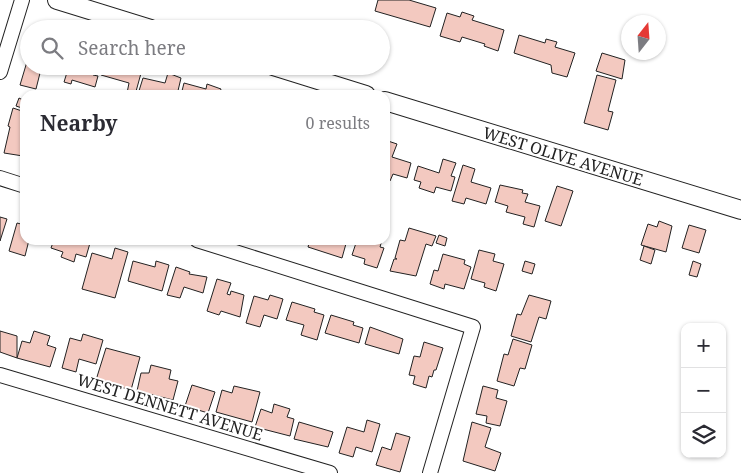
<!DOCTYPE html>
<html lang="en">
<head>
<meta charset="utf-8">
<style>
  body { margin:0; font-family:"Noto Serif",serif; background:#f2f2f3; color:#2b2b33 }
  .controls { position:absolute; right:15px; bottom:15px; display:grid; overflow:hidden; border-radius:10px; box-shadow:0 1px 4px #0004 }
  .controls button { width:45px; height:45px; display:grid; place-items:center; padding:0; border:0; border-bottom:1px solid #e1e1e2; background:#fff; color:#2b2b33; font:25px sans-serif }
  .compass { position:absolute; left:621px; top:15px; width:45px; height:45px; border-radius:50%; background:#fff; box-shadow:0 1px 4px #0004; rotate:17deg }
  .list { margin:0; padding:0; list-style:none }
  h2 { display:flex; justify-content:space-between; align-items:center; height:65px; margin:0; padding:0 20px; font-size:21px }
  h2 small { font-size:16px; font-weight:400; color:#7c7c81 }
  .icon { flex:none; width:28px; height:28px; fill:none; stroke:currentColor; stroke-width:2; stroke-linecap:round; stroke-linejoin:round }
  .map { position:relative; flex:none; width:741px; height:473px; overflow:hidden }
  .search { position:absolute; background:#fff; box-shadow:0 1px 4px #0004; left:20px; top:20px; width:370px; height:55px; display:flex; align-items:center; gap:12px; box-sizing:border-box; padding:0 18px; border-radius:28px; color:#7c7c81; font-size:19px }
  .panel { position:absolute; background:#fff; box-shadow:0 1px 4px #0004; left:20px; top:90px; width:370px; height:155px; border-radius:15px }
  .map>svg:first-child { display:block }
  .building { fill:#f3c9c0; stroke:#222 }
  .lines { fill:none; stroke-linecap:round; stroke-linejoin:round }
  .minor-casing { stroke:#222; stroke-width:16 }
  .major-casing { stroke:#222; stroke-width:20 }
  .minor { stroke:#fff; stroke-width:14 }
  .major { stroke:#fff; stroke-width:18 }
  .labels { text-anchor:middle; stroke-width:4; stroke-linejoin:round; paint-order:stroke }
  .street-label { font-size:16px; fill:#222; stroke:#fff }
</style>
</head>
<body>
<div class="map">
<svg width="741" height="473" viewBox="0 0 741 473">
  <rect width="100%" height="100%" fill="#fff"/>
  <g class="building">
    <path d="M378,0H409L436,8L430,27L375,11Z"/>
    <path d="M462,12L474,16L472,20L504,30L498,51L484,46L485,44L462,37L460,42L440,36L447,13L460,17Z"/>
    <path d="M519,35L545,43L546,39L557,42L555,47L575,53L567,77L552,73L551,65L514,53Z"/>
    <path d="M602,53L625,60L622,79L596,71Z"/>
    <path d="M29,55V66H49L48,71L41,69L36,89L20,85Z"/>
    <path d="M69,66H95L93,75L98,76L95,87L72,80L71,84L64,82Z"/>
    <path d="M104,66H143L135,95L127,93L129,83L101,75Z"/>
    <path d="M168,73L181,78L177,95L138,94L143,78L165,83Z"/>
    <path d="M597,75L616,80L608,111L613,112L608,130L584,123Z"/>
    <path d="M184,83L206,89L207,84L221,89L219,95H181Z"/>
    <path d="M19,98L25,101V109L16,106Z"/>
    <path d="M13,108L25,112L23,156L4,153L10,127L8,126Z"/>
    <path d="M385,140L397,144L392,157L411,163L407,178L393,174L390,181L385,179Z"/>
    <path d="M443,159L456,163L451,176L455,177L451,191L436,187L434,193L419,188L421,182L414,180L418,166L439,173Z"/>
    <path d="M463,165L475,169L471,182L491,188L486,204L466,198L464,204L452,201Z"/>
    <path d="M500,185L523,190L522,193L528,194L525,202L540,206L534,227L523,224L525,217L506,212L508,206L495,202Z"/>
    <path d="M557,186L573,191L561,226L545,221Z"/>
    <path d="M0,217L7,219L0,241Z"/>
    <path d="M659,221L672,226L666,252L641,245L648,224L657,227Z"/>
    <path d="M17,223L25,225V240H29L25,256L9,251Z"/>
    <path d="M689,225L706,230L699,253L682,248Z"/>
    <path d="M409,228L436,236L432,246L426,244L416,276L390,271L394,259H397L395,258L400,240L405,241Z"/>
    <path d="M439,235L447,238L445,246L436,243Z"/>
    <path d="M54,240H82L90,243L86,257L76,254L74,262L61,257L63,252L51,248Z"/>
    <path d="M290,240H302L301,244Z"/>
    <path d="M310,240H347L342,258L308,247Z"/>
    <path d="M357,240H382L380,247L384,248L377,268L364,264L365,259L352,255Z"/>
    <path d="M644,246L655,250L651,264L640,260Z"/>
    <path d="M115,248L128,252L115,298L82,289L92,253L112,259Z"/>
    <path d="M479,250L495,254L493,261L504,264L496,291L484,287L485,283L471,279Z"/>
    <path d="M443,254L465,260L464,264L471,267L464,289L445,284L444,289L430,284L434,270L438,271Z"/>
    <path d="M133,261L155,267L156,261L169,265L162,291L128,281Z"/>
    <path d="M525,261L535,264L532,274L522,271Z"/>
    <path d="M693,261L701,264L697,277L689,275Z"/>
    <path d="M176,267L190,272L189,274L207,277L203,293L184,287L180,298L167,295Z"/>
    <path d="M217,279L231,283L227,294L230,295L231,291L244,295L240,317L221,311L219,315L207,311Z"/>
    <path d="M270,295L283,299L277,319L264,315L260,327L246,323L254,296L268,300Z"/>
    <path d="M529,295L551,301L546,319L539,317L531,342L511,336L517,314L521,315Z"/>
    <path d="M292,302L315,309L314,312L324,315L317,340L301,335L304,325L286,320Z"/>
    <path d="M331,315L354,322L353,325L363,328L359,343L325,333Z"/>
    <path d="M370,327L403,339L399,354L365,344Z"/>
    <path d="M0,331L17,336V358L0,352Z"/>
    <path d="M34,331L50,336L47,345L56,348L50,367L17,358L22,341L30,343Z"/>
    <path d="M83,334L103,340L96,364L79,359L76,372L62,368L70,338L81,341Z"/>
    <path d="M513,339L532,345L525,369L520,368L514,386L497,381L504,354L508,355Z"/>
    <path d="M424,342L443,348L436,370H434L432,377L429,376L426,388L413,384L415,376L409,375L414,356L420,357Z"/>
    <path d="M106,348L140,357L131,390L96,380Z"/>
    <path d="M151,365L171,370L169,379L178,381L173,400L137,391L141,373H149Z"/>
    <path d="M192,385L215,392L208,413L185,406Z"/>
    <path d="M234,386L260,392L252,422L216,412L222,390L232,393Z"/>
    <path d="M483,386L498,390L496,398L507,401L500,426L486,423L487,416L476,414Z"/>
    <path d="M274,404L290,409L287,417L294,419L290,436L255,427L261,409L272,413Z"/>
    <path d="M367,420L380,424L372,452L356,447L353,457L339,453L347,427L364,432Z"/>
    <path d="M299,422L333,432L328,447L294,439Z"/>
    <path d="M472,422L491,428L485,447L501,453L495,471L463,461Z"/>
    <path d="M396,433L410,437L400,472L376,465L382,447L391,450Z"/>
  </g>
  <g class="lines">
    <g class="minor-casing">
      <g id="minor">
        <path d="M0,72L22,0"/>
        <path d="M0,178L25,186"/>
        <path d="M197,240L473,327L430,473"/>
        <path d="M0,375L330,473"/>
      </g>
    </g>
    <g class="major-casing">
      <g id="major">
        <path d="M57,0L151,29"/>
        <path d="M273,66L366,95"/>
        <path d="M385,101L741,210"/>
      </g>
    </g>
    <use href="#minor" class="minor"/>
    <use href="#major" class="major"/>
  </g>
  <g class="labels">
    <g class="street-label">
      <text transform="translate(563 156) rotate(17)" y="6">WEST OLIVE AVENUE</text>
      <text transform="translate(170 407) rotate(17)" y="6">WEST DENNETT AVENUE</text>
    </g>
  </g>
</svg>
<div class="controls">
<button>+</button>
<button>−</button>
<button><svg class="icon" aria-label="layers" viewBox="0 0 24 24"><path d="M12 4l9 5-9 5-9-5zM3 14l9 5 9-5"/></svg></button>
</div>
<svg class="compass" viewBox="-18 -18 36 36"><path d="M0-13l5 13h-10z" fill="#e53935"/><path d="M0 13l5-13h-10z" fill="#7c7c81"/></svg>
<div class="search"><svg class="icon" aria-label="search" viewBox="0 0 24 24"><circle cx="10" cy="10" r="6"/><path d="M15 15l6 6"/></svg>Search here</div>
<section class="panel">
<h2>Nearby<small>0 results</small></h2>
<ul class="list">
</ul>
</section>
</div>
</body>
</html>
